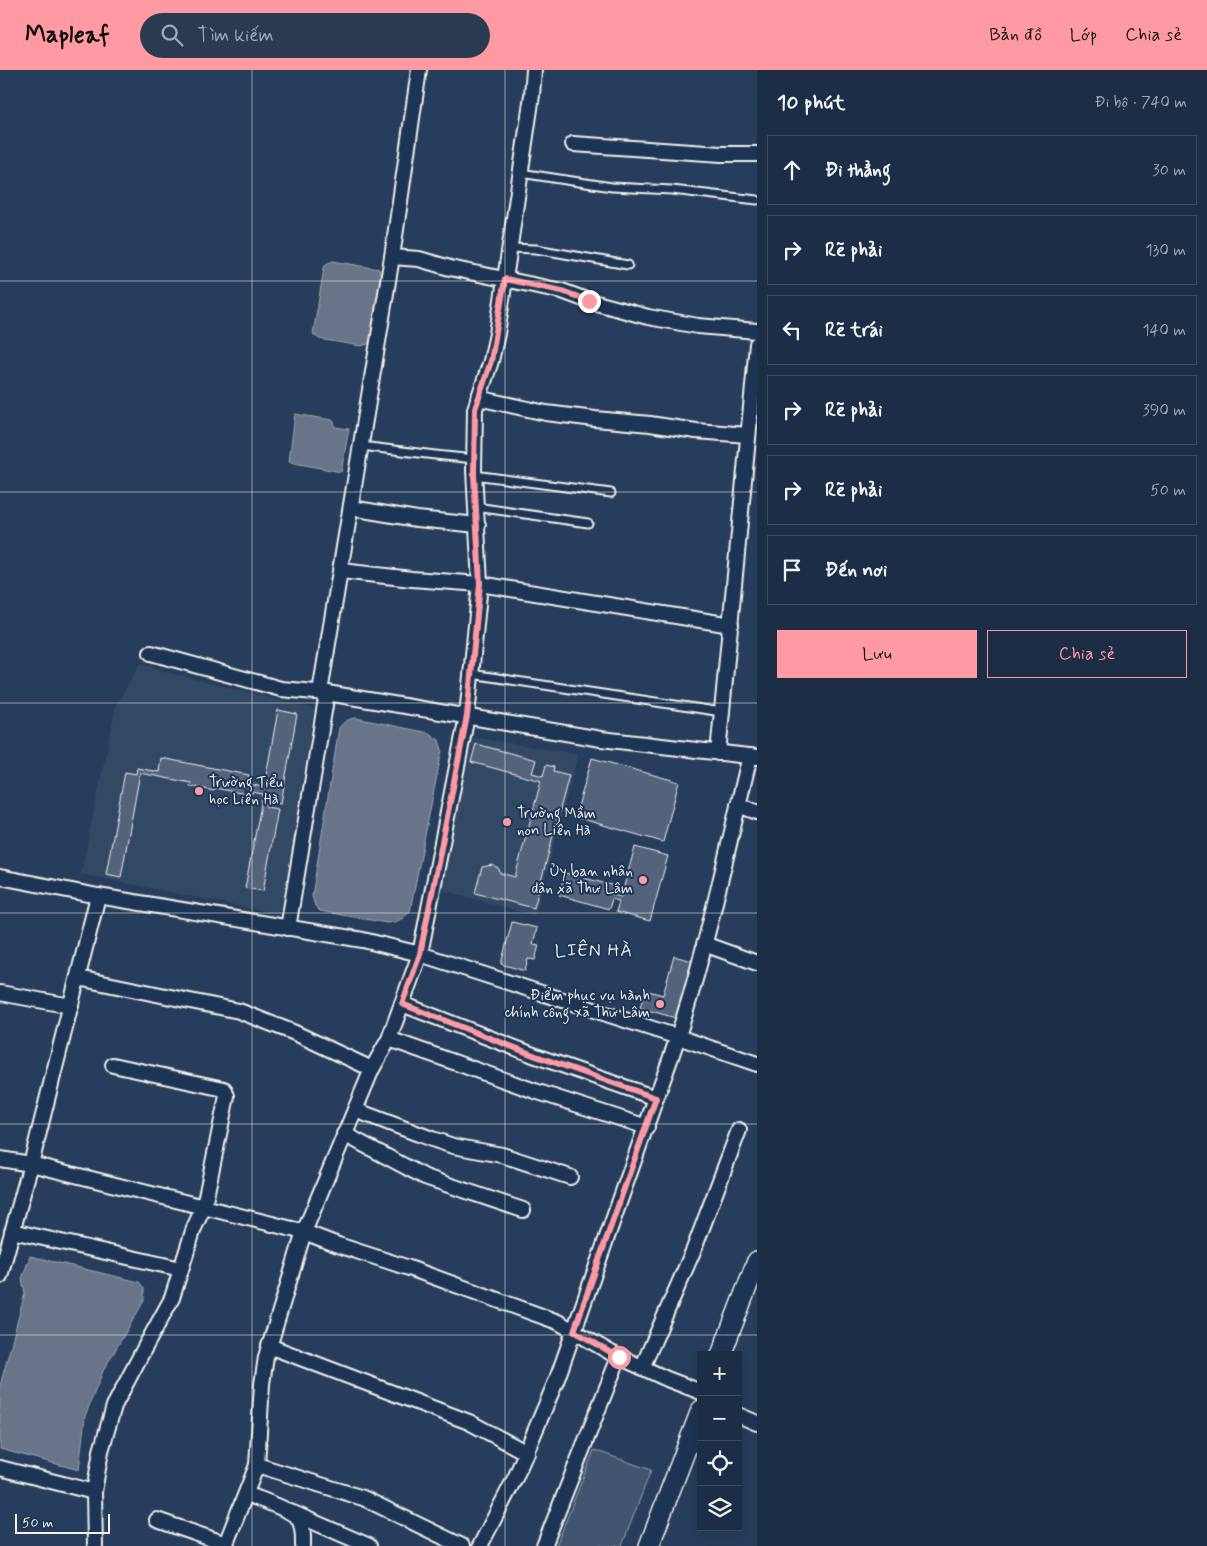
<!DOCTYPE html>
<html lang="vi">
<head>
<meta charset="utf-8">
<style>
  body { margin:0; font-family:Mynerve,sans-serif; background:#293a51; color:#f1f3f6 }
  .controls { position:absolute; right:15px; bottom:15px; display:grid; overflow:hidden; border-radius:0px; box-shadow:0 5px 20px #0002 }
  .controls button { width:45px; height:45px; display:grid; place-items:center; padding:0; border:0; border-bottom:1px solid #3a4a5f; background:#1c2e46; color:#f1f3f6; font:25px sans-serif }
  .scale { position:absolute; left:15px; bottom:12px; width:95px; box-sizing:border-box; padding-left:5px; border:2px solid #f4f1e8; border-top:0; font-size:14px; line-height:18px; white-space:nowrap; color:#f4f1e8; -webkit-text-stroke:4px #1d3557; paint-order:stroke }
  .stop { position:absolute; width:15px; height:15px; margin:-11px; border:4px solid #ff9aa2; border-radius:50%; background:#fff }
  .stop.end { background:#ff9aa2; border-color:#fff; box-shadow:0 1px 5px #0008 }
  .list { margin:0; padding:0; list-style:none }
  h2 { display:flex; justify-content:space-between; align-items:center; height:65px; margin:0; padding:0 20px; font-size:21px }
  h2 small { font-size:16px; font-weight:400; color:#a0a8b3 }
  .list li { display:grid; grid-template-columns:32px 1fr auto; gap:15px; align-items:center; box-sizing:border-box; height:70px; margin:0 10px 10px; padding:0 10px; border:1px solid #3a4a5f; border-radius:0px }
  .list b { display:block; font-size:19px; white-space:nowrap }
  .list em { font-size:16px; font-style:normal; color:#a0a8b3 }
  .actions { display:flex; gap:10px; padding:15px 20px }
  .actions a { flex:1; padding:11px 0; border:1px solid #ff9aa2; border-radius:0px; text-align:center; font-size:18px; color:#ff9aa2 }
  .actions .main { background:#ff9aa2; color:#111 }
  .icon { flex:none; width:28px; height:28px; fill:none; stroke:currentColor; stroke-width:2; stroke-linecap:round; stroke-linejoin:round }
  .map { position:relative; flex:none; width:757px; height:1476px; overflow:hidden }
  header { display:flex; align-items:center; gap:30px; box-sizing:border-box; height:70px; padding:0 25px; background:#ff9aa2; color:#111 }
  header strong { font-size:24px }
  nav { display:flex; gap:28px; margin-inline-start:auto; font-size:18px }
  .search { width:350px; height:45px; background:#293a51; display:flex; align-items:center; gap:12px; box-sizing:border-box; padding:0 18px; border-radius:28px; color:#a0a8b3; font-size:19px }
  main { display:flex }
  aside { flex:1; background:#1c2e46 }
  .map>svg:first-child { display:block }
  .built { fill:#334966 }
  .green { fill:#40546f; stroke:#9aa2ac }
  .water { fill:#677588; stroke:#9fa7ae }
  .building { fill:#52647b; stroke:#f4f1e8 }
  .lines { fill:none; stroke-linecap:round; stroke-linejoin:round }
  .service-casing { stroke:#f4f1e8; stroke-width:11 }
  .minor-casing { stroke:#f4f1e8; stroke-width:18 }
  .secondary-casing { stroke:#f4f1e8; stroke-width:22 }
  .service { stroke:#1d3557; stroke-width:7 }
  .minor { stroke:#1d3557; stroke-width:14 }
  .secondary { stroke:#1d3557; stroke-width:19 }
  .route { stroke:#ff9aa2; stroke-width:6 }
  .grid { fill:none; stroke:#f4f1e8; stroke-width:1; stroke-opacity:0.55 }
  .poi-dot { fill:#ff9aa2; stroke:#1d3557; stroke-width:2 }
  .labels { text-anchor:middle; stroke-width:4; stroke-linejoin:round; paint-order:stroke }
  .poi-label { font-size:15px; fill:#f4f1e8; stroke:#1d3557; text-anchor:start }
  .quarter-label { font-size:18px; letter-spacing:1px; fill:#f4f1e8; stroke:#1d3557 }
</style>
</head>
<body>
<header>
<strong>Mapleaf</strong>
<div class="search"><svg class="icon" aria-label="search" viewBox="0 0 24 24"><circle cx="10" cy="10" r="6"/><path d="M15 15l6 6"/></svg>Tìm kiếm</div>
<nav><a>Bản đồ</a><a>Lớp</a><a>Chia sẻ</a></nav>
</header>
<main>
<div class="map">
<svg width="757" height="1476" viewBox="0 0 757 1476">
  <rect width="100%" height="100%" fill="#263d5d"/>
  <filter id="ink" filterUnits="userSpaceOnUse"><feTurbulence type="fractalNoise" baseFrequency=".02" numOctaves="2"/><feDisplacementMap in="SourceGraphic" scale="10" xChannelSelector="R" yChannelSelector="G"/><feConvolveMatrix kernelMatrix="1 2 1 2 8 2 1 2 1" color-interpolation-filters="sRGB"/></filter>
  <g filter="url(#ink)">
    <g class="built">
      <path d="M141,593L166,602L314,639L282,845L81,804L116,635Z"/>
      <path d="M471,667L578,684L535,846L439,819Z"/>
    </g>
    <path class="green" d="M594,1380L651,1400L622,1476H556Z"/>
    <g class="water">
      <path d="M333,191L379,199L381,206L370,270L368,274L361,276L319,269L313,264L324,198L326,194Z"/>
      <path d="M295,344L332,350L334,352L335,357L349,359L341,402L289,392Z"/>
      <path d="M356,648L429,663L439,670L442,680L410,841C404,849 398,852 387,853L320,841L315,836L312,826L339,658C344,651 348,649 356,648Z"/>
      <path d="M30,1186L139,1212L144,1218V1231L103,1301L85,1346L79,1400L0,1379V1316L25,1223L22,1209Z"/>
    </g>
    <g class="building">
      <path d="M278,640L297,644L281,733L267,731L266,737L278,739L263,821L245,818L263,724L252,722L251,725L215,718L214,721L190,716L191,713L140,703L121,807L106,804L125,702L136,704L137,698L159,702L161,688L249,705L247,714L264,717Z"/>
      <path d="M476,674L536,690L532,703L543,706L546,695L554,697L553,701L569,705L534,838L475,823L482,797L493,795L499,799L500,803L515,807L541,711L471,692Z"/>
      <path d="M592,688L679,712L663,772L575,747Z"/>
      <path d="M635,777L668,786L650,851L616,842L619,831L612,829L609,839L559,825L565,803L615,816L613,825L621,827Z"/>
      <path d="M512,852L537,858L533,874L539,875L535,890L528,889L525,901L501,894Z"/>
      <path d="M674,886L692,891L676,948L640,938L645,920L663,925Z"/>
    </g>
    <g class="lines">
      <g class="service-casing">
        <g id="service">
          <path d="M520,103L612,117L672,120L757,130"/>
          <path d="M510,178L536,179L628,195"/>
          <path d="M361,376L435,385L474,389"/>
          <path d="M474,405L611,423"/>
          <path d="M476,437L588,453"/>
          <path d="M471,604L722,642"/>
        </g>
      </g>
      <g class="minor-casing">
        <g id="minor">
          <path d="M573,74L721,84H757"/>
          <path d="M392,187L419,189L450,198L562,221L589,231L648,247L698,256L757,261"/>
          <path d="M478,328L546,343L595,349L650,354L696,361L748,365"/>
          <path d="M351,438L417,449L478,455"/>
          <path d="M341,501L412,509L480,514L731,555"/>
          <path d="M151,583L281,619L327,623L601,669L757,687"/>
          <path d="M320,622L392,187L419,0"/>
          <path d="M718,683L757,274"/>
          <path d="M738,735L757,742"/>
          <path d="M0,807L98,826L363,870L420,884L678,967L757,994"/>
          <path d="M288,858L327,623"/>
          <path d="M704,874L757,893"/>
          <path d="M78,908L239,941L295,963L372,999"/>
          <path d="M0,923L71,936"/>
          <path d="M402,934L536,986L656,1028"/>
          <path d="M389,969L535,1021L647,1057"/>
          <path d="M355,1040L432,1069L453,1076L502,1085L570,1107"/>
          <path d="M344,1064L425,1107L523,1140"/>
          <path d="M0,1089L31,1094L304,1162L338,1175L409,1198L558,1252L613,1284L667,1309L701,1322"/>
          <path d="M12,1161L181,1199"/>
          <path d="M0,1206L31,1094L98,826"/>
          <path d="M269,1276L469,1352L527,1383"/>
          <path d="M642,1298L694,1179L739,1060"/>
          <path d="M738,1345L757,1353"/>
          <path d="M257,1395L363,1428L462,1476"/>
          <path d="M0,1398L94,1422"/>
          <path d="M247,1424C258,1429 292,1440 298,1448C304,1456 303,1467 303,1476"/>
          <path d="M293,1443L369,1476"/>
          <path d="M157,1450L226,1474"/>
          <path d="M95,1476L94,1422L101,1381L114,1336L144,1279L172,1228L194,1158L204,1136L227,1026L224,1019L113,995"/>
          <path d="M225,1476L257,1395L262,1314L266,1287L304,1162L372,999L389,969L420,884L467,646L480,514L474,400L475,339L491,291L497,264L532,25L534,0"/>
          <path d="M480,1476L516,1406L557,1309L656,1028C699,918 722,800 750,686"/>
          <path d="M544,1476L619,1287"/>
        </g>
      </g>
      <g class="secondary-casing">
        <g id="secondary">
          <path d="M721,1285L757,1191"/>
          <path d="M649,1476L701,1340"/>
        </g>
      </g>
      <use href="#service" class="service"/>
      <use href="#minor" class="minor"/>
      <use href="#secondary" class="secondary"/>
    </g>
  </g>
  <g class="lines" filter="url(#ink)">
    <path class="route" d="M589,231L562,221L505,209L491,291L475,339L474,405L480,514L467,646L420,884L402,934L536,986L656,1028L574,1261L619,1287"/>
  </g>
  <path class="grid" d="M252,0V1476M505,0V1476M0,211H757M0,422H757M0,633H757M0,843H757M0,1054H757M0,1265H757"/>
  <g class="poi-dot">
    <circle cx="199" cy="721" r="5"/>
    <circle cx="507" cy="752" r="5"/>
    <circle cx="643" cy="810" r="5"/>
    <circle cx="660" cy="934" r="5"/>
  </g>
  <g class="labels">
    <g class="poi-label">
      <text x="209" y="717">Trường Tiểu<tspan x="209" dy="17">học Liên Hà</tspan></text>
      <text x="517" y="748">Trường Mầm<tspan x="517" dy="17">non Liên Hà</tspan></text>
      <text x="633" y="806" text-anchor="end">Ủy ban nhân<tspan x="633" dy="17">dân xã Thư Lâm</tspan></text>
      <text x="650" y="930" text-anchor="end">Điểm phục vụ hành<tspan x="650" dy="17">chính công xã Thư Lâm</tspan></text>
    </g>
    <g class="quarter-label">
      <text x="594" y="886">LIÊN HÀ</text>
    </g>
  </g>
</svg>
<div class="controls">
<button>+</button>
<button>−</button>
<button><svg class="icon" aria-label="locate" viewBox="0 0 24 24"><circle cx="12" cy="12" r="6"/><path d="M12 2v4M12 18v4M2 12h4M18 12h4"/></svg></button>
<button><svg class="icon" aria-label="layers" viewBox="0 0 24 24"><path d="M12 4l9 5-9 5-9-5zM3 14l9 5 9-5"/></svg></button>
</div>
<div class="scale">50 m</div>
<div class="stop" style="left:619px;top:1287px"></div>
<div class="stop end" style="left:589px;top:231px"></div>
</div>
<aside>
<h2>10 phút<small>Đi bộ · 740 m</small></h2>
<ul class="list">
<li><svg class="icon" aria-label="ahead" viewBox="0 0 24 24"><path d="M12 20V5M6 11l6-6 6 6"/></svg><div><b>Đi thẳng</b></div><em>30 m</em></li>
<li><svg class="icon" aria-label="right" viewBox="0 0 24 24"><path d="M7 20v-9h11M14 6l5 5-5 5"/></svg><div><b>Rẽ phải</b></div><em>130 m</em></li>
<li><svg class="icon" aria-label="left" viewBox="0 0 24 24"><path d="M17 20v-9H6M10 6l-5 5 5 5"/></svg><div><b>Rẽ trái</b></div><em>140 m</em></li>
<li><svg class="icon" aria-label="right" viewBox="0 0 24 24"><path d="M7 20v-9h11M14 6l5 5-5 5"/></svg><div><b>Rẽ phải</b></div><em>390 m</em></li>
<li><svg class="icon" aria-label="right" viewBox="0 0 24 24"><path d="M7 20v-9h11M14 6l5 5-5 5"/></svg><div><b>Rẽ phải</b></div><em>50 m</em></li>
<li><svg class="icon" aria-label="arrive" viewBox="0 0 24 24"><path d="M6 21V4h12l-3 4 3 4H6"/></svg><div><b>Đến nơi</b></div></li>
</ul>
<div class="actions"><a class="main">Lưu</a><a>Chia sẻ</a></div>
</aside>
</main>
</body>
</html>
